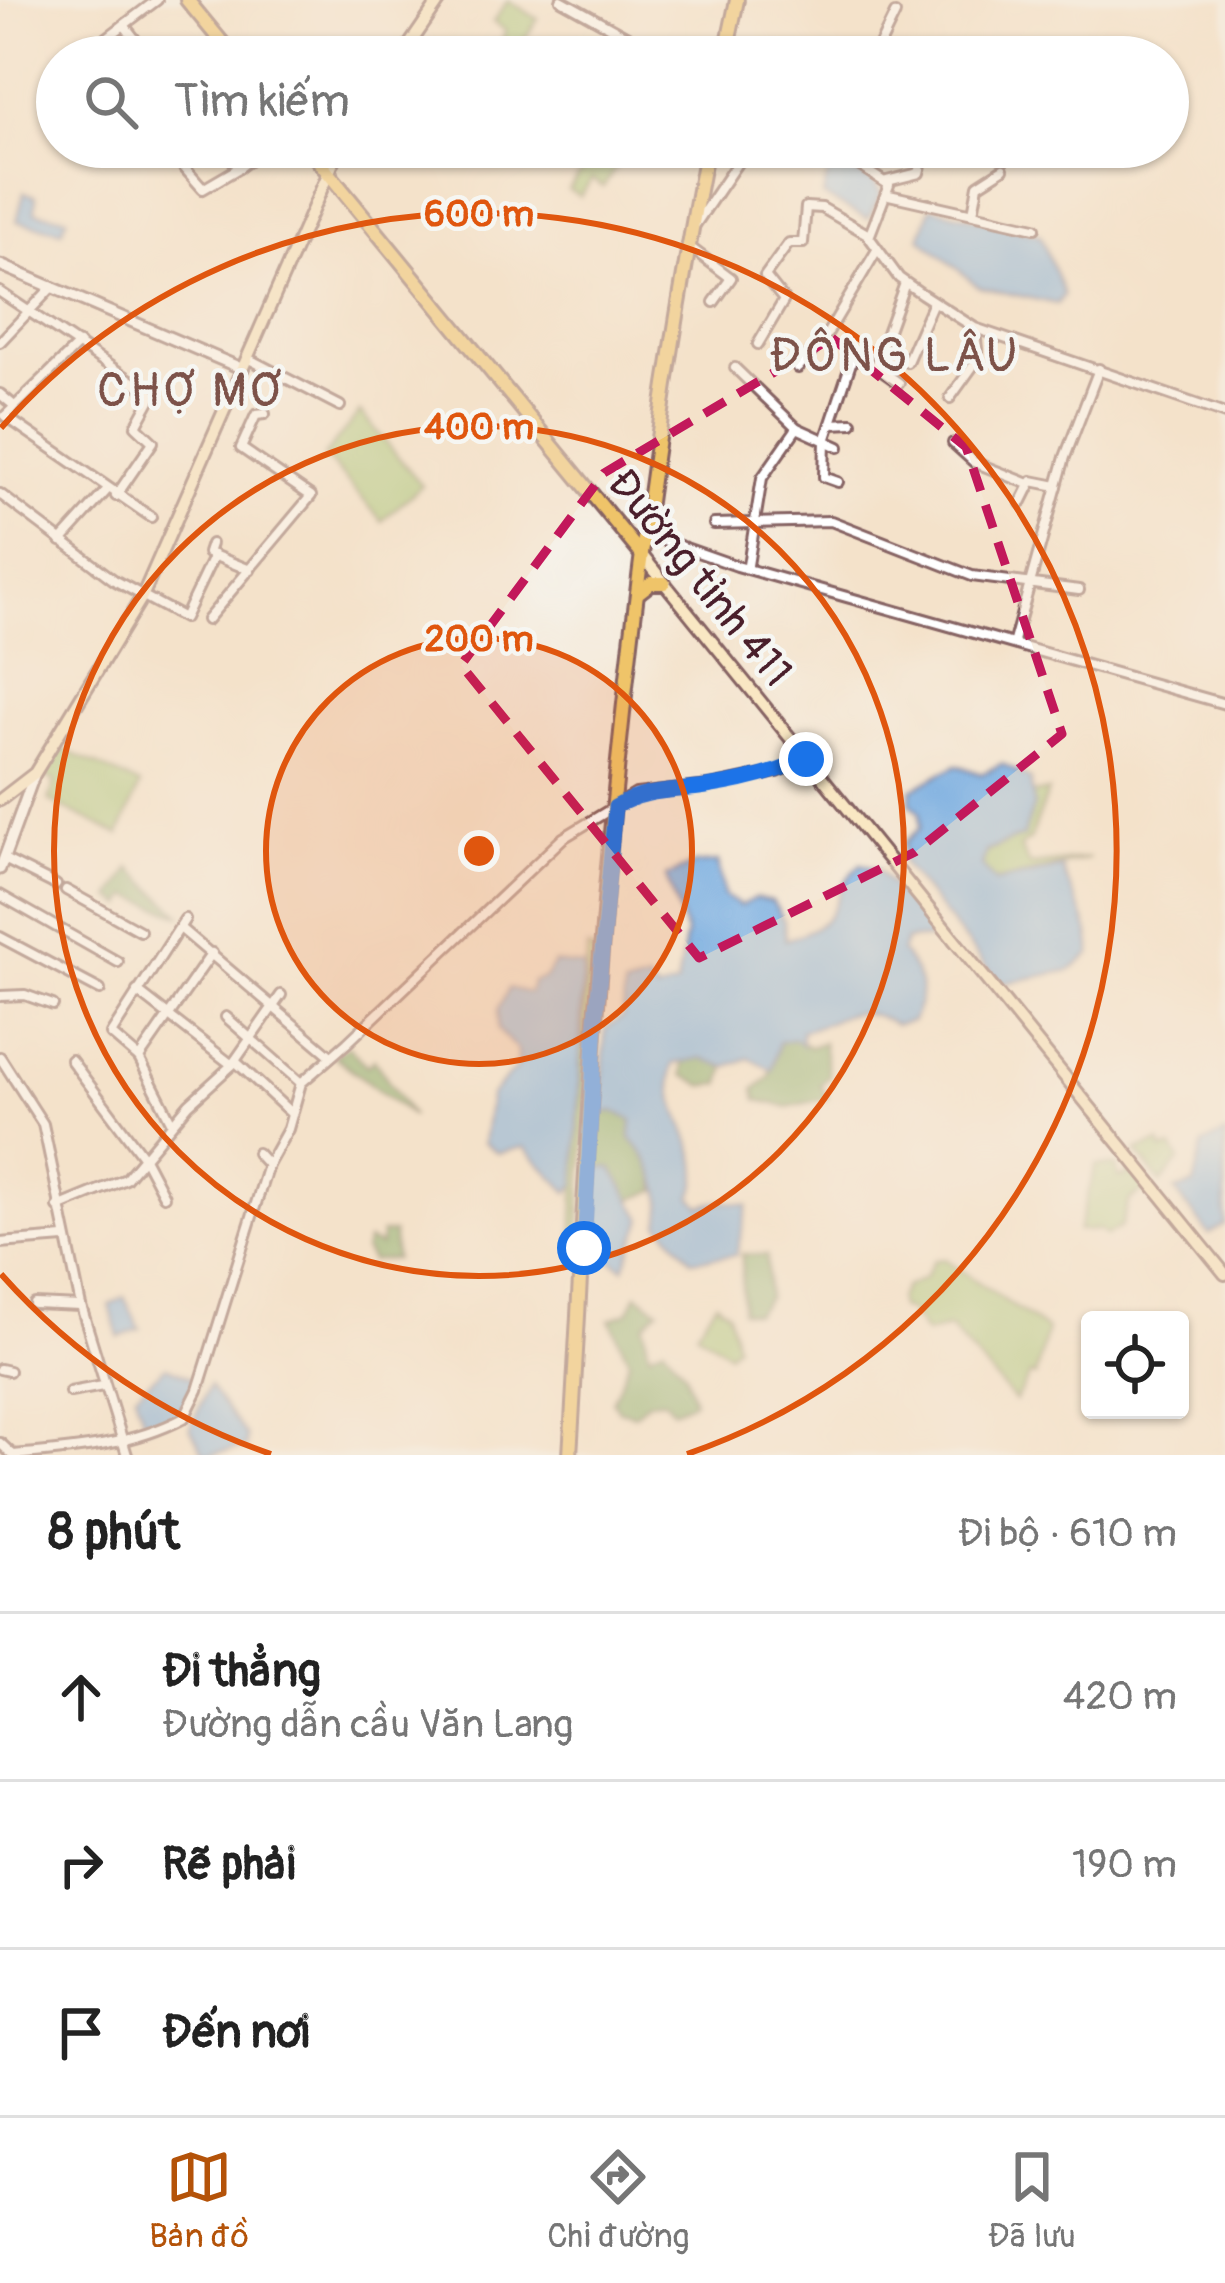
<!DOCTYPE html>
<html lang="vi">
<head>
<meta charset="utf-8">
<style>
  body { margin:0; font-family:Pangolin,sans-serif; background:#f6f6f6; color:#222 }
  .controls { position:absolute; right:36px; bottom:36px; display:grid; overflow:hidden; border-radius:12px; box-shadow:0 3px 9px #0004 }
  .controls button { width:108px; height:108px; display:grid; place-items:center; padding:0; border:0; border-bottom:3px solid #e0e0e0; background:#fff; color:#222; font:60px sans-serif }
  .stop { position:absolute; width:36px; height:36px; margin:-27px; border:9px solid #1a73e8; border-radius:50%; background:#fff }
  .stop.end { background:#1a73e8; border-color:#fff; box-shadow:0 3px 12px #0008 }
  .list { margin:0; padding:0; list-style:none }
  h2 { display:flex; justify-content:space-between; align-items:center; height:156px; margin:0; padding:0 48px; font-size:51px }
  h2 small { font-size:39px; font-weight:400; color:#767676 }
  .list li { display:grid; grid-template-columns:78px 1fr auto; gap:36px; align-items:center; box-sizing:border-box; height:168px; padding:0 48px; border-top:3px solid #e0e0e0 }
  .list b { display:block; font-size:45px; white-space:nowrap }
  .list p { margin:0; font-size:39px; white-space:nowrap; color:#767676 }
  .list em { font-size:39px; font-style:normal; color:#767676 }
  .icon { flex:none; width:66px; height:66px; fill:none; stroke:currentColor; stroke-width:2; stroke-linecap:round; stroke-linejoin:round }
  .map { position:relative; flex:none; width:1225px; height:1455px; overflow:hidden }
  .search { position:absolute; background:#fff; box-shadow:0 3px 9px #0004; left:36px; right:36px; top:36px; height:132px; display:flex; align-items:center; gap:30px; box-sizing:border-box; padding:0 42px; border-radius:66px; color:#767676; font-size:45px }
  .sheet { height:660px; background:#fff }
  nav { display:flex; justify-content:space-around; align-items:center; box-sizing:border-box; height:168px; border-top:3px solid #e0e0e0; background:#fff; font-size:33px; color:#767676 }
  nav a { display:grid; justify-items:center; gap:6px }
  nav .on { color:#b45309 }
  .map>svg:first-child { display:block }
  .green { fill:#9bc16c; stroke:#72704c; stroke-width:3 }
  .forest { fill:#7ca760; stroke:#636346; stroke-width:3 }
  .water { fill:#70a7de; stroke:#5d6384; stroke-width:3 }
  .lines { fill:none; stroke-linecap:round; stroke-linejoin:round }
  .minor-casing { stroke:#866363; stroke-width:14 }
  .tertiary-casing { stroke:#866363; stroke-width:15 }
  .secondary-casing { stroke:#866363; stroke-width:16 }
  .primary-casing { stroke:#866363; stroke-width:18 }
  .minor { stroke:#fff; stroke-width:8 }
  .tertiary { stroke:#fff; stroke-width:9 }
  .secondary { stroke:#f9e7c3; stroke-width:10 }
  .primary { stroke:#efc469; stroke-width:12 }
  .route { stroke:#1a73e8; stroke-width:15 }
  .marked { fill:none; stroke:#c2185b; stroke-width:9; stroke-dasharray:24 15; stroke-linejoin:round }
  .ring { fill:none; stroke:#e0560e; stroke-width:6 }
  .labels { text-anchor:middle; stroke-width:9; stroke-linejoin:round; paint-order:stroke }
  .street-label { font-size:42px; fill:#4a1f2b; stroke:#f6f6f2 }
  .quarter-label { font-size:48px; letter-spacing:3px; fill:#7d5249; stroke:#f6f6f2 }
  .centre { fill:#e0560e; stroke:#f6f6f2; stroke-width:6 }
  .ring-label { font-size:36px; text-anchor:middle; font-weight:bold; fill:#e0560e; stroke:#f6f6f2; stroke-width:9; stroke-linejoin:round; paint-order:stroke }
</style>
</head>
<body>
<div class="map">
<svg width="1225" height="1455" viewBox="0 0 1225 1455">
  <rect width="100%" height="100%" fill="#f6f6f2"/>
  <filter id="ink" filterUnits="userSpaceOnUse"><feTurbulence type="fractalNoise" baseFrequency=".00833" numOctaves="2"/><feDisplacementMap in="SourceGraphic" scale="24" xChannelSelector="R" yChannelSelector="G"/><feConvolveMatrix kernelMatrix="1 2 1 2 8 2 1 2 1" color-interpolation-filters="sRGB"/></filter>
  <filter id="wash" filterUnits="userSpaceOnUse"><feTurbulence type="fractalNoise" baseFrequency=".004" numOctaves="4" result="noise"/><feDisplacementMap in="SourceGraphic" scale="48" xChannelSelector="R" yChannelSelector="G"/><feGaussianBlur stdDeviation="2.7" result="paint"/><feColorMatrix in="noise" values="0 0 0 0 0 0 0 0 0 0 0 0 0 0 0 0 0 1.4 0 .05"/><feComposite in="paint" operator="in"/></filter>
  <g filter="url(#wash)">
    <rect width="100%" height="100%" fill="#f4e2ca"/>
    <g class="green">
      <path d="M508,0L538,19L512,57H494L506,31L493,22Z"/>
      <path d="M599,147H630L603,187L592,179L580,196L568,190Z"/>
      <path d="M360,412L422,485L382,521L324,456Z"/>
      <path d="M54,745L140,785L119,835L49,801L55,781L39,773Z"/>
      <path d="M1048,791L1031,838L1020,847L1030,865L1090,858L995,882L982,866L986,852L1023,836L1034,805L1032,794Z"/>
      <path d="M587,948L595,951L579,1235H573Z"/>
      <path d="M1160,1143L1162,1150L1172,1148L1180,1160L1161,1183L1136,1151Z"/>
      <path d="M1096,1165L1116,1166L1118,1177L1127,1176L1131,1166L1150,1187L1129,1201L1121,1227L1106,1236L1099,1230L1078,1231Z"/>
      <path d="M945,1259L1047,1330L1035,1377L1030,1375L1015,1401L949,1328L925,1334L908,1310L900,1309L898,1299L905,1287L924,1278L934,1260Z"/>
      <path d="M716,1302L728,1312L736,1344L728,1353L696,1331Z"/>
    </g>
    <g class="forest">
      <path d="M131,868L183,916L129,896L124,906L112,898Z"/>
      <path d="M795,1039L810,1047L823,1042L829,1076L820,1085L828,1098L788,1107L757,1100L755,1089L769,1077L779,1041Z"/>
      <path d="M348,1046L367,1066L374,1059L412,1116L334,1056Z"/>
      <path d="M702,1057L726,1067L721,1084L704,1086L683,1075V1062Z"/>
      <path d="M614,1111L632,1120L631,1138L653,1163L657,1190L631,1200L612,1168L596,1166L601,1113Z"/>
      <path d="M381,1233H393L395,1259L371,1261L364,1250L367,1241L380,1246Z"/>
      <path d="M742,1254L767,1255L768,1297L755,1313L742,1311Z"/>
      <path d="M637,1294L659,1309L644,1324L649,1353L664,1346L685,1372L694,1401L673,1410L664,1400L648,1401L635,1414L619,1410L612,1401L629,1361L610,1319L628,1312Z"/>
    </g>
    <g class="water">
      <path d="M831,159L874,182L881,194L868,219L823,196Z"/>
      <path d="M24,192L36,196L35,212L67,217L62,231L17,221Z"/>
      <path d="M931,207L1040,235L1064,295L1057,304L979,287L920,238Z"/>
      <path d="M1002,764L1030,779L1034,805L1023,836L986,851L982,866L995,882L1062,868C1072,898 1093,923 1091,954L1071,970L1000,984L903,864L904,843L920,828V812L910,803L912,789L957,765L981,774Z"/>
      <path d="M718,862L724,896L740,906L755,898L772,901L784,921L785,940C853,918 822,900 861,864L879,871L937,938L906,940L901,952C922,978 927,989 912,1021L895,1025C850,998 843,1022 801,1031L802,1045L795,1039L779,1042L772,1070L749,1058L726,1067L702,1058L673,1064C661,1113 713,1149 692,1197L701,1206L719,1201L748,1205L736,1255L692,1260L660,1223C667,1191 652,1162 631,1138L632,1120L614,1111L601,1113L605,1029L623,1017L624,988L648,981L657,992L677,985L686,933L666,877L695,864Z"/>
      <path d="M554,963L583,966L576,1184L568,1192L524,1147L498,1153L483,1143L490,1096L517,1067V1050L498,1030V1009L509,988L529,993L532,982L545,978Z"/>
      <path d="M1225,1134V1225L1209,1234L1175,1191L1194,1185L1203,1145Z"/>
      <path d="M596,1166L612,1168L643,1219L624,1268L592,1248Z"/>
      <path d="M124,1297L140,1329L119,1337L110,1306Z"/>
      <path d="M166,1366L198,1381L183,1414L146,1427L135,1394Z"/>
      <path d="M209,1386L246,1436V1447L205,1455L190,1428Z"/>
    </g>
  </g>
  <g filter="url(#ink)">
    <g class="lines">
      <g class="minor-casing">
        <g id="minor">
          <path d="M561,0L664,57"/>
          <path d="M124,25L149,57"/>
          <path d="M93,57L96,46L157,0"/>
          <path d="M874,57L895,14"/>
          <path d="M166,147L203,189L239,168"/>
          <path d="M222,147L239,168L267,147"/>
          <path d="M831,147L889,185L869,237L899,278L922,294L975,328L1225,414"/>
          <path d="M887,181L919,173L923,158L938,147"/>
          <path d="M889,195L1035,228"/>
          <path d="M973,213L978,185L1003,169"/>
          <path d="M695,225L748,147"/>
          <path d="M687,245L731,278L714,302"/>
          <path d="M0,292L153,395L136,426L153,442L116,496"/>
          <path d="M0,342L52,287"/>
          <path d="M79,344L5,416L151,517"/>
          <path d="M758,344L784,300L765,276L789,243H803L806,207L822,208L869,235"/>
          <path d="M247,358L340,406"/>
          <path d="M907,362L933,302"/>
          <path d="M735,368L797,428L762,478L748,565"/>
          <path d="M798,368L827,334L877,250"/>
          <path d="M899,383L875,366L905,283"/>
          <path d="M0,394L12,404"/>
          <path d="M950,398L978,359L975,330"/>
          <path d="M831,424L852,423"/>
          <path d="M797,428L839,447"/>
          <path d="M953,443L974,462L1029,484"/>
          <path d="M838,482L824,477L825,441L853,357"/>
          <path d="M0,494L114,580L184,618L214,555"/>
          <path d="M1021,503L1032,481L1057,486"/>
          <path d="M714,524L831,521L972,576L1079,590"/>
          <path d="M646,534L737,566L1225,704"/>
          <path d="M61,541L107,490"/>
          <path d="M211,544L208,553L250,570"/>
          <path d="M207,620L311,496L241,448L256,415L265,414"/>
          <path d="M1014,641L1065,457L1099,369"/>
          <path d="M4,859L56,885"/>
          <path d="M66,890L140,931"/>
          <path d="M0,895L118,962"/>
          <path d="M180,928L331,1056"/>
          <path d="M0,937L100,990"/>
          <path d="M137,991L232,1065"/>
          <path d="M0,996L25,995L53,1005"/>
          <path d="M226,1017L301,1083"/>
          <path d="M0,1057L43,1124L81,1306L127,1455"/>
          <path d="M139,1058L111,1034L185,919"/>
          <path d="M71,1060L144,1158L164,1196"/>
          <path d="M235,1061L292,1114"/>
          <path d="M172,1123L139,1058L212,953"/>
          <path d="M257,1153L268,1165"/>
          <path d="M58,1207L126,1179L189,1104L232,1065L281,995"/>
          <path d="M0,1243L64,1238"/>
          <path d="M34,1304L81,1306"/>
          <path d="M0,1369L9,1371"/>
          <path d="M70,1392L103,1386"/>
          <path d="M0,1443L13,1455C71,1450 131,1446 184,1418L198,1390L268,1165L288,1129L301,1083L347,1043L563,838L636,794L710,786L777,772L806,759"/>
        </g>
      </g>
      <g class="tertiary-casing">
        <g id="tertiary">
          <path d="M0,265L243,369"/>
          <path d="M0,869L35,773"/>
        </g>
      </g>
      <g class="secondary-casing">
        <g id="secondary">
          <path d="M401,57L440,0"/>
          <path d="M641,554L1225,1274"/>
          <path d="M0,800L35,773L142,597L340,147"/>
        </g>
      </g>
      <g class="primary-casing">
        <g id="primary">
          <path d="M187,0L234,57"/>
          <path d="M725,57L737,0"/>
          <path d="M307,147L641,554"/>
          <path d="M638,593L651,583H664"/>
          <path d="M570,1455C579,1310 585,1165 596,1020C616,727 652,435 707,147"/>
        </g>
      </g>
      <use href="#minor" class="minor"/>
      <use href="#tertiary" class="tertiary"/>
      <use href="#secondary" class="secondary"/>
      <use href="#primary" class="primary"/>
    </g>
  </g>
  <g class="lines" filter="url(#ink)">
    <path class="route" d="M584,1248L596,1019L615,807C646,789 672,792 706,787C740,782 774,774 806,759"/>
  </g>
  <path d="M0 0H1225V1455H0ZM832,338L966,447L1062,734L915,852L699,958L461,665L604,473Z" fill="#f4e2ca" fill-opacity=".55" fill-rule="evenodd"/>
  <path class="marked" d="M832,338L966,447L1062,734L915,852L699,958L461,665L604,473Z"/>
  <circle cx="479" cy="851" r="213" fill="#e0560e" fill-opacity=".12"/>
  <g class="ring">
    <circle cx="479" cy="851" r="213"/>
    <circle cx="479" cy="851" r="425"/>
    <path d="M271 1454A638 638 0 0 1 1 1274M1 428A638 638 0 1 1 687 1454"/>
  </g>
  <g class="labels">
    <g class="street-label">
      <text transform="translate(701 577) rotate(51)" y="15">Đường tỉnh 411</text>
    </g>
    <g class="quarter-label">
      <text x="895" y="371">ĐÔNG LÂU</text>
      <text x="191" y="406">CHỢ MƠ</text>
    </g>
  </g>
  <circle cx="479" cy="851" r="18" class="centre"/>
  <g class="ring-label">
    <text x="479" y="226">600 m</text>
    <text x="479" y="439">400 m</text>
    <text x="479" y="651">200 m</text>
  </g>
</svg>
<div class="controls">
<button><svg class="icon" aria-label="locate" viewBox="0 0 24 24"><circle cx="12" cy="12" r="6"/><path d="M12 2v4M12 18v4M2 12h4M18 12h4"/></svg></button>
</div>
<div class="stop" style="left:584px;top:1248px"></div>
<div class="stop end" style="left:806px;top:759px"></div>
<div class="search"><svg class="icon" aria-label="search" viewBox="0 0 24 24"><circle cx="10" cy="10" r="6"/><path d="M15 15l6 6"/></svg>Tìm kiếm</div>
</div>
<section class="sheet">
<h2>8 phút<small>Đi bộ · 610 m</small></h2>
<ul class="list">
<li><svg class="icon" aria-label="ahead" viewBox="0 0 24 24"><path d="M12 20V5M6 11l6-6 6 6"/></svg><div><b>Đi thẳng</b><p>Đường dẫn cầu Văn Lang</p></div><em>420 m</em></li>
<li><svg class="icon" aria-label="right" viewBox="0 0 24 24"><path d="M7 20v-9h11M14 6l5 5-5 5"/></svg><div><b>Rẽ phải</b></div><em>190 m</em></li>
<li><svg class="icon" aria-label="arrive" viewBox="0 0 24 24"><path d="M6 21V4h12l-3 4 3 4H6"/></svg><div><b>Đến nơi</b></div></li>
</ul>
</section>
<nav>
<a class="on"><svg class="icon" aria-label="map" viewBox="0 0 24 24"><path d="M3 6l6-2 6 2 6-2v14l-6 2-6-2-6 2zM9 4v14M15 6v14"/></svg>Bản đồ</a>
<a><svg class="icon" aria-label="directions" viewBox="0 0 24 24"><path d="M12 3l9 9-9 9-9-9zM9 14v-3h6M13 9l2 2-2 2"/></svg>Chỉ đường</a>
<a><svg class="icon" aria-label="saved" viewBox="0 0 24 24"><path d="M7 4h10v16l-5-4-5 4z"/></svg>Đã lưu</a>
</nav>
</body>
</html>
